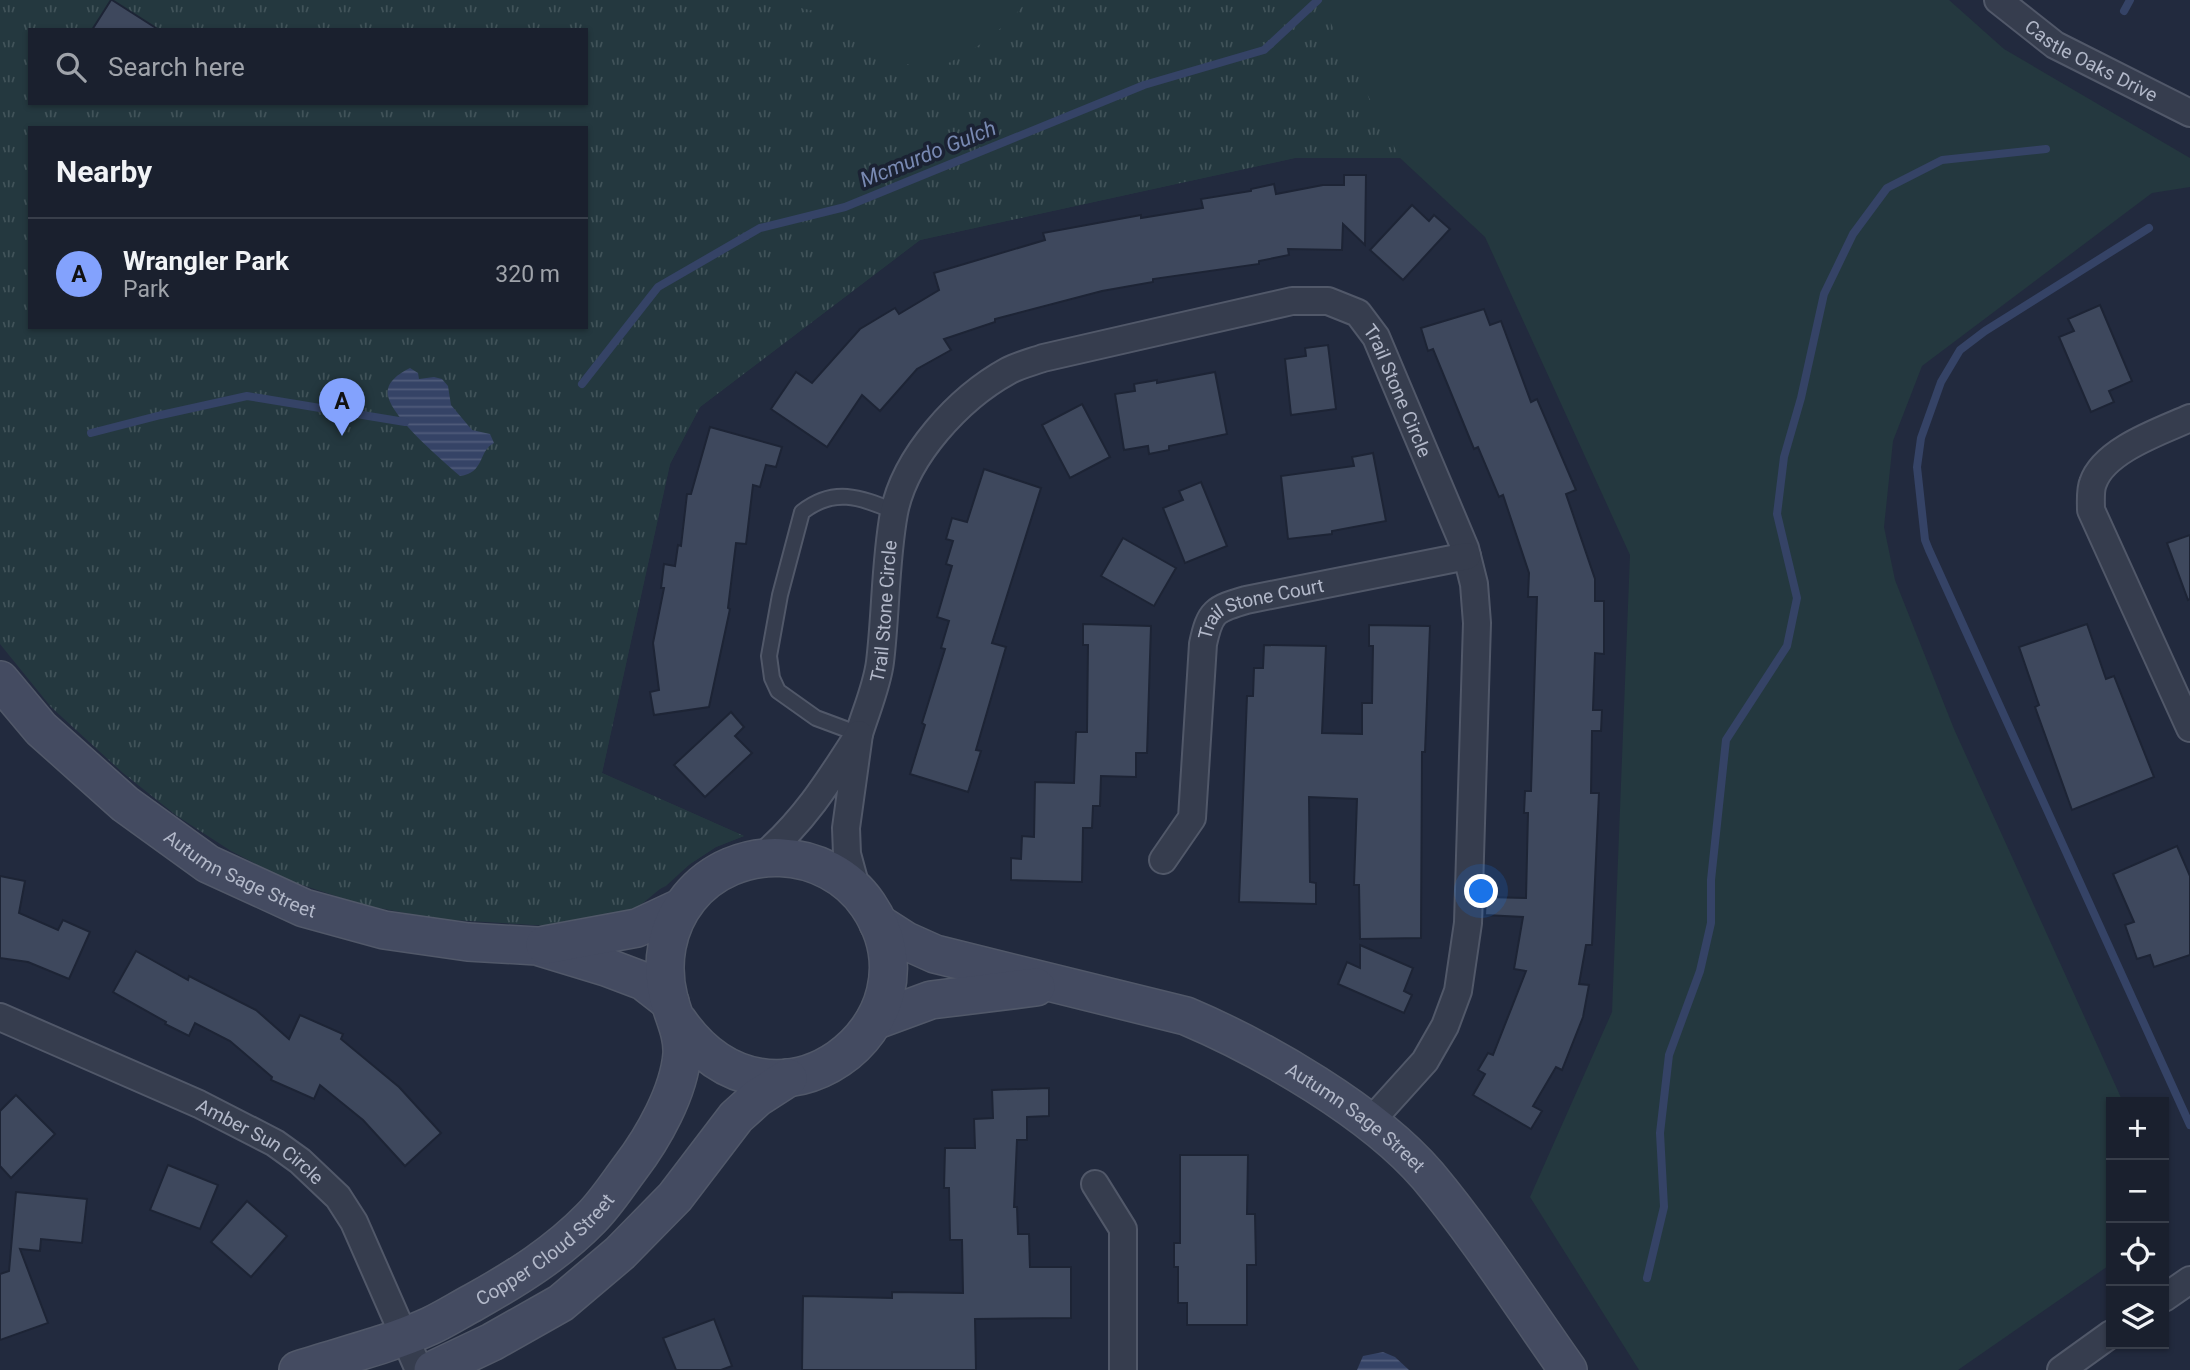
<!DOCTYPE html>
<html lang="en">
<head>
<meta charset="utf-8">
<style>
  body { margin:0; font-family:Roboto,sans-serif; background:#272d3a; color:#f1f3f6 }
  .controls { position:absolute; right:21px; bottom:21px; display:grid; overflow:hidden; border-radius:0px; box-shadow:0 2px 5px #0004 }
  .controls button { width:63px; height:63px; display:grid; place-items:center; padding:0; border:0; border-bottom:2px solid #383e4a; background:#1a202e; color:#f1f3f6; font:35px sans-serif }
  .you { position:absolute; left:1482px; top:892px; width:24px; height:24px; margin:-18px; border:5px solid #fff; border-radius:50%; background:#1a73e8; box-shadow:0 0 0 10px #1a73e833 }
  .badge { display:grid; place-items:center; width:46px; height:46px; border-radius:50%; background:#83a2fd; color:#111; font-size:23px; font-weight:700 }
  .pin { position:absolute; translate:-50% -58px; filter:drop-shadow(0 2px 4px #0008) }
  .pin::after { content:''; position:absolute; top:37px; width:24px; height:21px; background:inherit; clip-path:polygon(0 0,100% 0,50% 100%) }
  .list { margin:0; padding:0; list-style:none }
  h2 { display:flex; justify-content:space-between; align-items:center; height:91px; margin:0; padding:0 28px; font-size:30px }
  h2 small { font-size:23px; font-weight:400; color:#9fa3aa }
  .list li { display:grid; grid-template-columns:46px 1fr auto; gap:21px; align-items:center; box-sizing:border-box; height:112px; padding:0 28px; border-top:2px solid #383e4a }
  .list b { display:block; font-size:26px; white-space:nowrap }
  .list p { margin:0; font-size:23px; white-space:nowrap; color:#9fa3aa }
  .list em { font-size:23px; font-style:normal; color:#9fa3aa }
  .icon { flex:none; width:38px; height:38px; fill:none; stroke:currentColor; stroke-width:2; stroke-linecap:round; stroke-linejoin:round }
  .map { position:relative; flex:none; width:2190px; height:1370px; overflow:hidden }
  .search { position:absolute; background:#1a202e; box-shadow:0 2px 5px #0004; left:28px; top:28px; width:560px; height:77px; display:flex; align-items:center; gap:18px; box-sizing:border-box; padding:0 24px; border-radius:0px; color:#9fa3aa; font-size:26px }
  .panel { position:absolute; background:#1a202e; box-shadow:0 2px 5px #0004; left:28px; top:126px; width:560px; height:203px; border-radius:0px }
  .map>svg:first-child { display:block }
  .grass { fill:#24383f }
  .park { fill:url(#park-tufts); fill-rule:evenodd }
  .water { fill:url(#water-rules) }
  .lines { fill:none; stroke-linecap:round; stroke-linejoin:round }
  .stream { stroke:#354366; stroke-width:8 }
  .building { fill:#3e485d; stroke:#1d2435; stroke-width:2 }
  .lane-casing { stroke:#515869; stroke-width:18 }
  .street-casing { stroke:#515869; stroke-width:30 }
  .secondary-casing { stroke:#515869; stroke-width:40 }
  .lane { stroke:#363d4e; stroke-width:14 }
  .street { stroke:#363d4e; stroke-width:26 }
  .secondary { stroke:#444b61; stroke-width:37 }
  .labels { text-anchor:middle; stroke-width:7; stroke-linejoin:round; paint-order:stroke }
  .street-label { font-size:19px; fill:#b2b8c9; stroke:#1b2233 }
  .water-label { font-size:21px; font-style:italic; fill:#7889b2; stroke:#1b2233 }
</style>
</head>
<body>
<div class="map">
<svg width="2190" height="1370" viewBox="0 0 2190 1370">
  <defs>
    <pattern id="park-tufts" width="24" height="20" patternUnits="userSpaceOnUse" patternTransform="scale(1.75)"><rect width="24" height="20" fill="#24383f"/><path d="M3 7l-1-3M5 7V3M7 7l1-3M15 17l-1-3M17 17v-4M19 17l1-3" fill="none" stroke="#415359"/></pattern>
    <pattern id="water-rules" width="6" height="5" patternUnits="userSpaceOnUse" patternTransform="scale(1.75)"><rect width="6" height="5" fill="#354366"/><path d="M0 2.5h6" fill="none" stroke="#505c7b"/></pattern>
  </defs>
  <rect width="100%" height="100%" fill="#222a3e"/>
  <path class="grass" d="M714,0H1949L2004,49L2190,158V187L2152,193L1922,366L1893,441L1884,527L1895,580L1954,729L2123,1102H2111V1264L1958,1370H1639L1530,1197L1612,1012L1630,555L1485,237L1400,158H1295L920,240L700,407L670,464L602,773L744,836L716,847L690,864L666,886L603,916L586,327V103Z"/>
  <path class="park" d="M0,0H761L815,11L831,18L865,53L933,71C973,51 999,35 1028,0H1319L1400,158H1295L920,240L700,407L670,464L602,773L744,836L716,847L690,864L631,913L583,928L437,919L363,905L287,880L231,851L177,816L123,773L51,707L0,644ZM30,30H586V103H30ZM30,128H586V327H30Z"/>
  <g class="water">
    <path d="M410,368L418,373L419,379L434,377L442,379L448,386L451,405L472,430L490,434L494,443C478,451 485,473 460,476C442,460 393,419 388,396C385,382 400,373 410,368Z"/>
    <path d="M1383,1352L1395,1357L1409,1370H1357L1363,1356Z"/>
  </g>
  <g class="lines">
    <g class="stream">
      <path d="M2124,11L2130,0"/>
      <path d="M2149,228L1985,331L1960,350L1941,382L1921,438L1917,467L1925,540L1929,550L2190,1125"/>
      <path d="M582,384L658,287L760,228L845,207L1144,85L1264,50L1318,0"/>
      <path d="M91,433L161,415L247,396L405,422"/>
      <path d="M1647,1278L1664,1207L1660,1133L1669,1055L1700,971L1711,923V880L1726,740L1787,646L1797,598L1777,514L1784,457L1801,398L1824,294L1853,234L1887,188L1942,160L2046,149"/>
    </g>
  </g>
  <g class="building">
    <path d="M111,0H112L159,30H92Z"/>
    <path d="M1344,175H1366L1365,245L1343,224L1342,250L1288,249L1289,255L1259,261V264L1153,279V282L1102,291L995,319V322L944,339L951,350L917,369L880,411L862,395L827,447L771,409L796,372L812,383L860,329L895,308L899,314L939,290L934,273L1045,240L1043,233L1141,215V218L1203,208L1201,199L1251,191V189L1274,184L1276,194L1323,185H1344Z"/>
    <path d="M1412,205L1429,221L1434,215L1450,229L1403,280L1370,250Z"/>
    <path d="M2100,305L2132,381L2109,391L2114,402L2091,412L2059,337L2074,331L2068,319Z"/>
    <path d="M1484,309L1490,325L1501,321L1531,402L1537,399L1576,490L1566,494L1595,579V601H1604V654L1595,653L1593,710H1602L1601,731H1592L1591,793H1599L1592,945H1586L1579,984L1589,985L1583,1017L1562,1070L1556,1067L1533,1106L1542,1111L1531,1129L1473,1095L1485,1074L1478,1070L1488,1053L1493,1055L1526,971L1514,969L1523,917L1485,915L1486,897L1526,898L1528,813H1524L1525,791H1531L1537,597H1528L1529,573L1503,495L1499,497L1478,447L1474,449L1433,349L1428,351L1421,328Z"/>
    <path d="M1328,345L1336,409L1291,415L1285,359L1306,356L1305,348Z"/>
    <path d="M1215,372L1227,434L1169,446V450L1149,454L1148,446L1124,450L1115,394L1135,391L1134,384L1157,380V383Z"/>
    <path d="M1082,404L1110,457L1070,478L1042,425Z"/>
    <path d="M710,427L782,447L776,467L766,465L760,487L753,485L746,544L736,543L728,608L730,609L709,707L654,715L650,692L659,690L653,643L664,588H661L664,564L675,566L678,545L681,546L687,494H691Z"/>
    <path d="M1373,453L1386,521L1332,531V534L1288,539L1281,476L1354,466L1352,457Z"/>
    <path d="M984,469L1041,488L992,643L1006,647L976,750L981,751L968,792L910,774L925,725L922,723L945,649L941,648L949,621L937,617L952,566L946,564L953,541L946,539L952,518L967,522Z"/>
    <path d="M1201,482L1227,546L1185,563L1163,508L1183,500L1179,491Z"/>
    <path d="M2190,535V599L2188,600L2167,543Z"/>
    <path d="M1123,538L1176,568L1154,606L1101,576Z"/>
    <path d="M1083,624L1151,626L1147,753H1136V777L1101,776L1100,806H1093L1092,828H1083L1082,882L1011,880V858L1021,859L1022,836L1034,837L1035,782L1074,783L1076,732H1087L1088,645H1083Z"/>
    <path d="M2087,624L2106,679L2114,676L2154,777L2072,810L2035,707L2039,705L2019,647Z"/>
    <path d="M1369,625L1430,626L1425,752H1422L1421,938L1360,939L1359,885H1354L1357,799L1309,797L1310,882L1316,883V904L1239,902L1247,696H1253L1254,668H1263L1264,645L1326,646L1322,733L1362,734V703H1372L1373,646H1369Z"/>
    <path d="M731,712L744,727L735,736L752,753L705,797L674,765Z"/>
    <path d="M2177,846L2190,876V955L2154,967L2150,955L2137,959L2125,925L2134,922L2113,874Z"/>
    <path d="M0,876L25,881L19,913L58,930L63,920L90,932L69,979L28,962L0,958Z"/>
    <path d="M1360,945L1413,968L1404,991L1412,995L1404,1013L1338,984L1347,962L1360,968Z"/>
    <path d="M136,951L188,980L189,976L256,1010L289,1039L300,1015L343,1034L341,1039L399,1087L441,1133L405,1166L363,1120L320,1085L314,1099L271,1080L272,1077L230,1041L195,1023L189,1036L165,1024L166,1022L113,992Z"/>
    <path d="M1049,1088V1116L1027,1117V1140H1017L1014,1207H1017L1018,1234H1029L1030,1267H1071V1318L975,1319L976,1370H802L803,1296L892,1298V1292L963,1293L962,1240H950L949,1188H944L945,1148H975L974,1119L993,1118L992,1090Z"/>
    <path d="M16,1095L55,1134L11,1178L0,1166V1111Z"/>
    <path d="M1180,1155H1248L1247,1214H1255L1256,1265H1247V1325H1187V1303H1178V1267H1174V1243H1180Z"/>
    <path d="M168,1165L218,1185L200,1229L150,1210Z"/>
    <path d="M16,1192L87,1199L82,1243L41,1239L40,1251L20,1249L48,1323L0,1340V1274L9,1271Z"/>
    <path d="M247,1201L287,1236L251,1277L211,1242Z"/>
    <path d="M714,1319L732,1366L721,1370H676L663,1338Z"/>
  </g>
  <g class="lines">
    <g class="lane-casing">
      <path id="lane" d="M859,734L816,718L778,691L772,678L769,656L780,595L802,512C834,487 859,497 894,511"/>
    </g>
    <g class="street-casing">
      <g id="street">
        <path id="s1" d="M1998,0L2055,45L2190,113"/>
        <path d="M2190,418C2161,431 2104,450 2093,483C2090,490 2091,502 2091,510L2190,728"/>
        <path id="s2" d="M859,734C866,711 877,686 880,662C886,613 885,562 894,513C905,456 959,398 1008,371C1019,365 1032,362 1043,358L1292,301H1328L1358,313L1376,337L1465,548L1474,584L1477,623L1468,923L1458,991L1445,1026L1425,1061L1370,1122"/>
        <path d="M762,857C805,820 829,781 859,734L846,828L847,854L857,891"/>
        <path id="s3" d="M1163,860L1192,818L1203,644C1210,611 1215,609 1246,600L1467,556"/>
        <path id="s4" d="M0,1017L199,1104L275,1143L300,1161L338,1197L354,1222L419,1370"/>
        <path d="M1095,1184L1123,1229V1370"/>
        <path d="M2164,1298L2190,1280"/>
        <path d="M2061,1370L2111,1334"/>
      </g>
    </g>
    <g class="secondary-casing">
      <g id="secondary">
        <path id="s5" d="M0,680L41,729L125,804L208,864L304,908L384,930L468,942L537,946L606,967L643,981L670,1002"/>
        <path id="s6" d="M878,923L906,941L935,954L1186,1016C1264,1049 1373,1112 1428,1176C1479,1237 1522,1305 1568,1370"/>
        <path d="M545,945L637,928L682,907"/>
        <path d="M874,1021L931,1000L1036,987"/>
        <path id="s7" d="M298,1370C341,1356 388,1345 430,1326C445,1319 459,1310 474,1302C517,1278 557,1253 591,1218C606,1203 618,1184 630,1168C653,1138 679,1092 682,1054C683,1034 674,1018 669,999C660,964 666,927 689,898C735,841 827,845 868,905C948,1023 773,1158 678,1021"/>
        <path d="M433,1370L492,1342L561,1303L620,1253L675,1197L736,1117L757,1098L788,1078"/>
      </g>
    </g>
    <use href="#lane" class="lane"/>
    <use href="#street" class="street"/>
    <use href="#secondary" class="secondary"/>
  </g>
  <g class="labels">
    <g class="street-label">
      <text dy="7" stroke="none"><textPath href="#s1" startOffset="112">Castle Oaks Drive</textPath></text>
      <text dy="7" stroke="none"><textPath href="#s2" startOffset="861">Trail Stone Circle</textPath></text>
      <text dy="7" stroke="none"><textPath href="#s2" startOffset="126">Trail Stone Circle</textPath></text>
      <text dy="7" stroke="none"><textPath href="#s3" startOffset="301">Trail Stone Court</textPath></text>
      <text dy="7" stroke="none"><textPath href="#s5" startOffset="312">Autumn Sage Street</textPath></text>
      <text dy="7" stroke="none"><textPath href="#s6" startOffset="522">Autumn Sage Street</textPath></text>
      <text dy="7" stroke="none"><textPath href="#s4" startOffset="289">Amber Sun Circle</textPath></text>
      <text dy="7" stroke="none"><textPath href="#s7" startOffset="278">Copper Cloud Street</textPath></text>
    </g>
    <g class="water-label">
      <text transform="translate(928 154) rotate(-22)" y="7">Mcmurdo Gulch</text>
    </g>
  </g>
</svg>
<div class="controls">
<button>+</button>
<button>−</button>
<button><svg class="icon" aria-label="locate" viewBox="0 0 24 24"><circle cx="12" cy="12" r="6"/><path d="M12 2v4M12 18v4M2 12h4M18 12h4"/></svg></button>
<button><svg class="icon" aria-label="layers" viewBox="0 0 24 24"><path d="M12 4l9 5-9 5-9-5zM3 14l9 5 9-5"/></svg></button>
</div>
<div class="you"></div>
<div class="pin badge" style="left:342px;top:436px">A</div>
<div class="search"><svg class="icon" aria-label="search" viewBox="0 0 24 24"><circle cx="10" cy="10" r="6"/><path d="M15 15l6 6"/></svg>Search here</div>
<section class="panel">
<h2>Nearby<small></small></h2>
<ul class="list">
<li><span class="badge">A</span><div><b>Wrangler Park</b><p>Park</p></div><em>320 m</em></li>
</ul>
</section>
</div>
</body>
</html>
